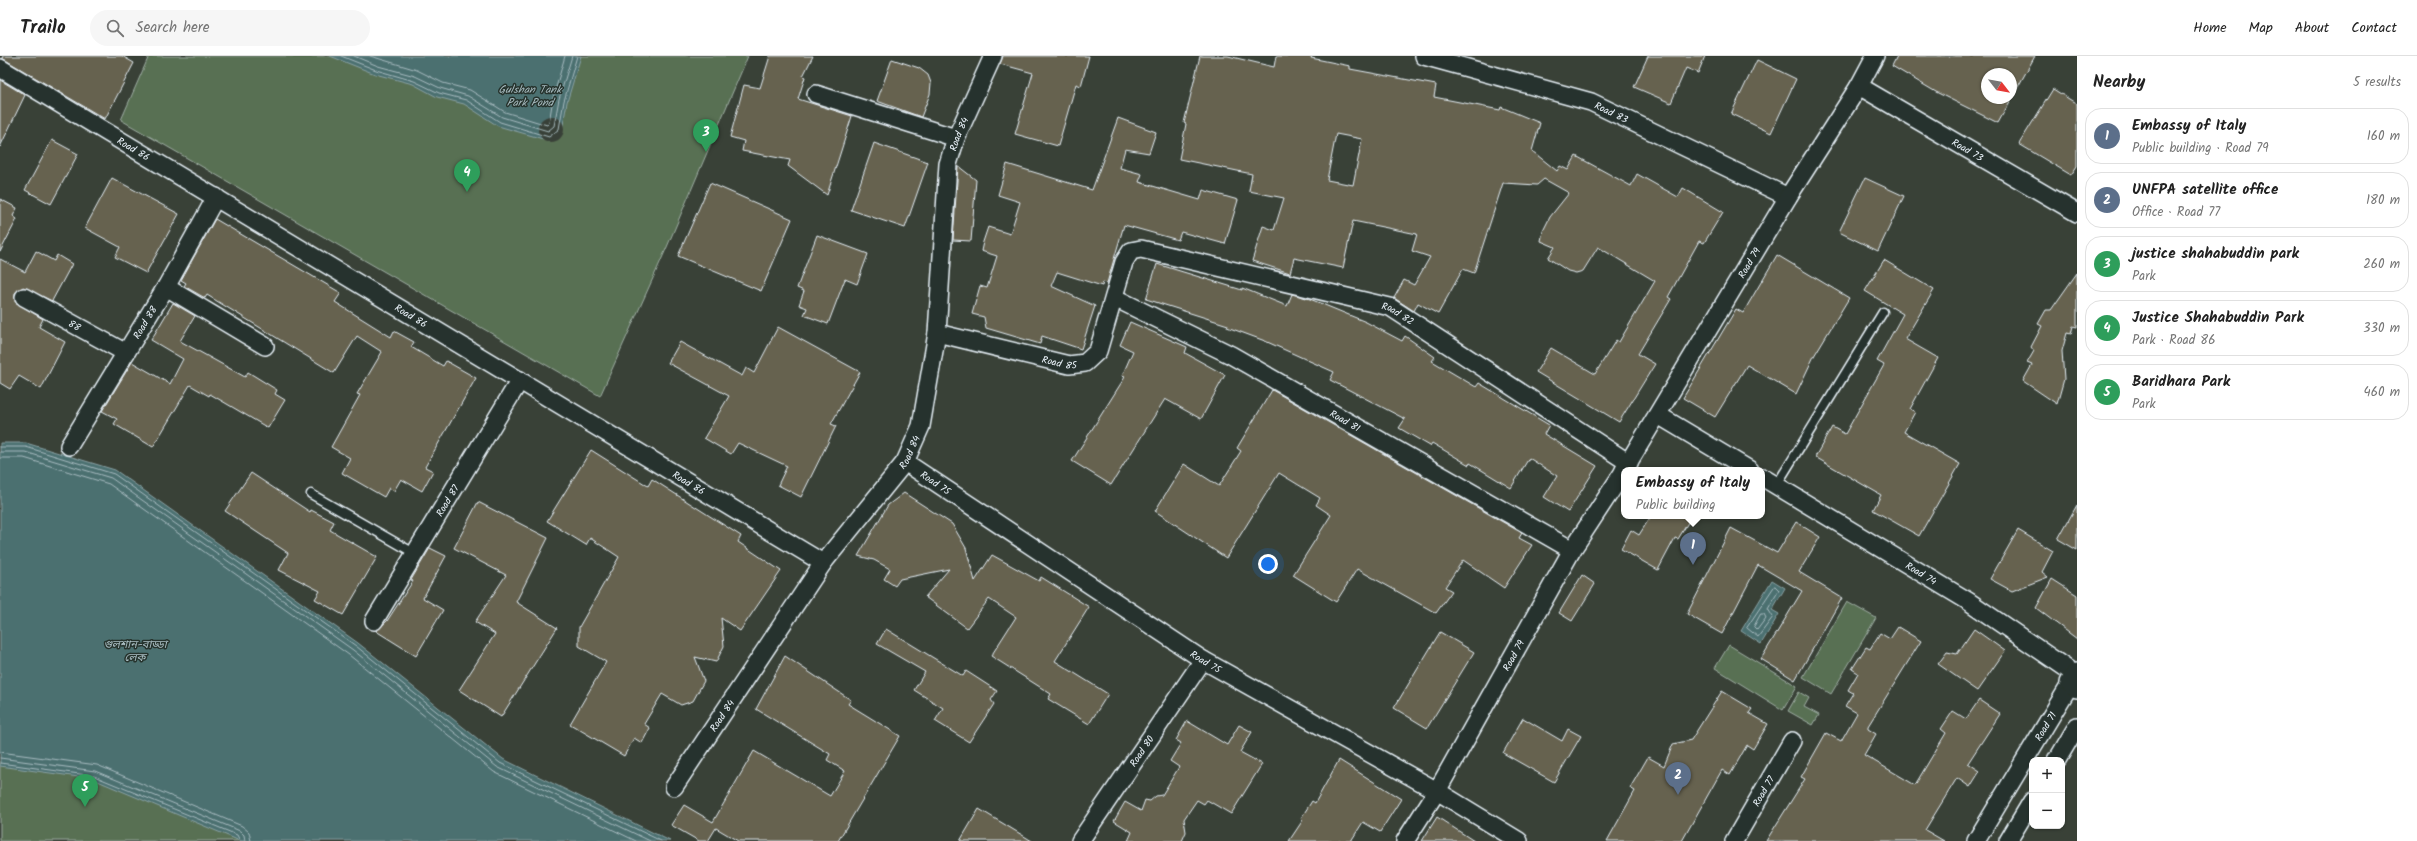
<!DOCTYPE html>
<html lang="en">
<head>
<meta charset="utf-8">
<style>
  body { margin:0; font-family:Kalam,"Noto Sans Bengali",sans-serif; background:#f6f6f6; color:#222 }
  .controls { position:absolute; right:12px; bottom:12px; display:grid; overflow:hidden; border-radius:8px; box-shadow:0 1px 3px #0004 }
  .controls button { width:36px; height:36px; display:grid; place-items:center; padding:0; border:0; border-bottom:1px solid #e0e0e0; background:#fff; color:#222; font:20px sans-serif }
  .compass { position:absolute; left:1981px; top:12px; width:36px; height:36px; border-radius:50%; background:#fff; box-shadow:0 1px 3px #0004; rotate:121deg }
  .you { position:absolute; left:1268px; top:508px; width:14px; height:14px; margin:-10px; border:3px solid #fff; border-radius:50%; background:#1a73e8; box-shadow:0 0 0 6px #1a73e833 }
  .badge { display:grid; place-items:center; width:26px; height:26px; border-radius:50%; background:#b45309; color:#fff; font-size:13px; font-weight:700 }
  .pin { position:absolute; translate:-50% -33px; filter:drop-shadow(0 1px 2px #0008) }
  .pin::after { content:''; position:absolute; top:21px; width:14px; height:12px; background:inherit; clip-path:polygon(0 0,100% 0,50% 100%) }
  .popup { position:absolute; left:1621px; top:411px; width:144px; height:52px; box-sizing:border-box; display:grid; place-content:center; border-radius:8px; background:#fff; filter:drop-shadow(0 1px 3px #0005); font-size:13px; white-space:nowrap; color:#767676 }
  .popup b { font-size:15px; color:#222 }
  .popup::after { content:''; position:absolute; left:50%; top:100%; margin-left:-8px; border:8px solid transparent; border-top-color:#fff }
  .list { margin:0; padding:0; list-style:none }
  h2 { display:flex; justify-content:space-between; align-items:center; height:52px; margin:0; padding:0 16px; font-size:17px }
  h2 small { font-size:13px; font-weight:400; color:#767676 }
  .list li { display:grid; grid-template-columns:26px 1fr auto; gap:12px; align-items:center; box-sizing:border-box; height:56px; margin:0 8px 8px; padding:0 8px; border:1px solid #e0e0e0; border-radius:16px }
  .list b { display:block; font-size:15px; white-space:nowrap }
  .list p { margin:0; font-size:13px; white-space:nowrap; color:#767676 }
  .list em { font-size:13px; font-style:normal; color:#767676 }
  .icon { flex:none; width:22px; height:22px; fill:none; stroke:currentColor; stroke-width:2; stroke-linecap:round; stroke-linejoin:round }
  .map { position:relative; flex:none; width:2077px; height:785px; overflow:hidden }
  header { display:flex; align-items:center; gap:24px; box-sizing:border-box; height:56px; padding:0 20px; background:#fff; border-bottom:1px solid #e0e0e0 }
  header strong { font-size:19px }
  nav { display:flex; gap:22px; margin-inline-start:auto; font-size:14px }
  .search { width:280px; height:36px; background:#f6f6f6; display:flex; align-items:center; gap:10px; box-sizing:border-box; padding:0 14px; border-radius:22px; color:#767676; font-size:15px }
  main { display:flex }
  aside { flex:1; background:#fff }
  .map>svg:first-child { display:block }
  .green { fill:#596f53; stroke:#a0b0a6 }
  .water { fill:#4b6f70; stroke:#8aa3a6 }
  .pier { fill:#394137 }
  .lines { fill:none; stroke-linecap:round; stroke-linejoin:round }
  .shore { stroke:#a9bdc2; stroke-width:1 }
  .building { fill:#66624f; stroke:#e8f1f8; fill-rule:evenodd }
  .service-casing { stroke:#e8f1f8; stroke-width:11 }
  .minor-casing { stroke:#e8f1f8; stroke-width:20 }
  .tertiary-casing { stroke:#e8f1f8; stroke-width:24 }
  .service { stroke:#26332d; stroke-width:8 }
  .minor { stroke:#26332d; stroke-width:17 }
  .tertiary { stroke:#26332d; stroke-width:21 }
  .labels { text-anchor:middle; stroke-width:3; stroke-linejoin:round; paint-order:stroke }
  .street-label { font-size:10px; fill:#e8f1f8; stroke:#26332d }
  .water-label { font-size:11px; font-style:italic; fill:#a9bdc2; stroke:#26332d }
</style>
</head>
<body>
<header>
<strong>Trailo</strong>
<div class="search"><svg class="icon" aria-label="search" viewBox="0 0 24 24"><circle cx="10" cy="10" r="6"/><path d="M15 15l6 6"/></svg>Search here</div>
<nav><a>Home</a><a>Map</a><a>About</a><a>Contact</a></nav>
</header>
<main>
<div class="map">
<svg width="2077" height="785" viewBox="0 0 2077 785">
  <rect width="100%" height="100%" fill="#394137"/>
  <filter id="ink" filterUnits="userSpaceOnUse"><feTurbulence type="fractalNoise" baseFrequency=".025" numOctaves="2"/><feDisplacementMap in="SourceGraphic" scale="8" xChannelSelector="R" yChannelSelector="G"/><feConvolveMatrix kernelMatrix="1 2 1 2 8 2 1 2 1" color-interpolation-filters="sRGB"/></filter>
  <g filter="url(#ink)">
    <g class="green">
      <path d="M149,0H748L667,191L600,340L121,64Z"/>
      <path d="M1847,546L1876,562L1831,638L1803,621Z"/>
      <path d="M1729,589L1797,630L1783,654L1715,612Z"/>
      <path d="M1799,636L1809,642L1804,651L1819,659L1813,669L1788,655Z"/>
      <path d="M0,705L89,718L249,785H0Z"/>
    </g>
    <g class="water">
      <path d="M330,0H581L567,46L562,75L550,85L498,70L464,48L437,41L413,28L375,18Z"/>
      <path d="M0,387H26L115,414L358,587L503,703L670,785H240L93,723L0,710Z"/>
      <path d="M1772,524L1785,532L1772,554L1779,558L1761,588L1741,575Z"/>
    </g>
    <circle class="pier" cx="551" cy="73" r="13"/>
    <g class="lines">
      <g class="shore">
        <path d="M341,0L376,14L414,25L439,37L466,44L500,66L549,81L559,73L564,45L577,0"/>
        <path d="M354,0L378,10L415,20L440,32L468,40L502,61L548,75L554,70L559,43L572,0"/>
        <path d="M370,0L417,14L443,27L470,34L505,56L547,69L549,67L553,42L565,0"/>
        <path d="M0,391H26L114,418L356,590L500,707L661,785"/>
        <path d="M0,396H25L111,422L353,594L497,711L650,785"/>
        <path d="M0,402H24L109,428L349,599L494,716L636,785"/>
        <path d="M1775,530L1779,534L1768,553L1773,561L1758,581L1747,572Z"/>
        <path d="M1761,558H1764L1766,562L1757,574L1754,571Z"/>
        <path d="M0,696L97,709L242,770L249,776L251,785"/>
        <path d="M0,702L95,715L240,775L244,779L245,785"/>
        <path d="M0,707L94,720L237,779L240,785"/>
      </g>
    </g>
    <g class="building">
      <path d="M3,0H122L134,7L105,63L2,2Z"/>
      <path d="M770,0H813L803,20L805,21L798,43L852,60L827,139L788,110L790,104L742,95L744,85L730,81L744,29L760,32Z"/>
      <path d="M1003,0H1089L1081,30L1076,28L1058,90L1015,78L1033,17L1000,8Z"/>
      <path d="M1200,0H1228L1274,11L1276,0H1312L1311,2L1350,10V13L1436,29L1434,41L1500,54L1501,51L1540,67L1532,95L1557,115L1560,110L1568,114L1576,100L1631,130L1637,118L1678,141L1683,132L1723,156L1704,187L1699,185L1668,241L1671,243L1638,298L1655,308L1619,366L1536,316L1551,292L1595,318L1616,284L1619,286L1655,225L1598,191L1583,215L1576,217L1568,215L1548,202L1555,191L1541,185L1543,175L1550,161L1569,137L1544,123L1537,129L1503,127L1474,217L1463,213L1438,258L1418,247L1414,255L1394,242L1404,224L1414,229L1430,201L1412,195L1417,178L1353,165L1343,212L1294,202L1290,217L1252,205L1263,170L1274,174L1284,142L1249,135L1252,118L1179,103L1186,68L1184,67ZM1336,78L1362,83L1353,129L1327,124Z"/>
      <path d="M1648,0H1705L1698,17L1686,12L1671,47L1634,31Z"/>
      <path d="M1897,0H2035L1998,67L1936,36L1892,10ZM1987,18H2011V42H1987Z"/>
      <path d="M892,3L919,12L928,19L931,27L930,38L921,61L877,45Z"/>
      <path d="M1757,4L1796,23L1771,77L1731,58Z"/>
      <path d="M0,24L25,39L0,91Z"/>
      <path d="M2053,33L2077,48V110L2071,119L2019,88Z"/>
      <path d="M1118,62L1156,76L1149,97L1125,93L1120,112L1142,118L1139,126L1200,144L1203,134L1238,144L1225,188L1181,176L1178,184L1124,169L1107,227L1103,226L1102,230L1057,216L1051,230L1095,250L1081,293L1042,280L1040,288L986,272L984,261L972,258L980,230L987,232L997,200L981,195L983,186L988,171L1010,178L1020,146L998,139L1007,108L1092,134Z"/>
      <path d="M52,84L78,98L51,148L25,134Z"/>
      <path d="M874,87L928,106L905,172L851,154Z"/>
      <path d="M958,110L976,124L971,185L953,184Z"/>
      <path d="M112,122L179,158L146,217L115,201L120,191L85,172Z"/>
      <path d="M1865,122L1904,140L1878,195L1839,176Z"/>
      <path d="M710,127L792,163L761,235L678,200Z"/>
      <path d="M0,143L17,152L13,160L17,163L0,196Z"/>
      <path d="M215,163L341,237L335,246L391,281L394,275L414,286L411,291L443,310L446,305L476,322L425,411L433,415L422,435L401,423L394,435L389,432L384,441L342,417L350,402L331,391L360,339L357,338L382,296L357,280L334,317L207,239L205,242L184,230L186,227L181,224Z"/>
      <path d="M817,179L868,198L857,228L845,223L828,268L804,259L807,252L799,249L804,235L797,232Z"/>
      <path d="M36,195L54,205L57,199L72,208L52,245L23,231L15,237V246L43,263L39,271L65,286L41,333L19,320L10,333L0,327V203L25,216Z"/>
      <path d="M1777,199L1849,242L1814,300L1796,338L1747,309L1715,361L1683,342L1736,253L1743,257Z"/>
      <path d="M1884,204L1934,234L1905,283L1938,302L1910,353L1915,356L1904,376L1960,408L1919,480L1873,454L1881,439L1815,401L1832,371L1845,378L1884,309L1877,305L1903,258L1865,235Z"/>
      <path d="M1157,208L1242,234V232L1287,250L1292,238L1310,243L1366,266L1402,285L1405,280L1435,301L1432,305L1476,331L1479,327L1549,369L1544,378L1597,410L1568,456L1544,441L1557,420L1529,402L1511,432L1470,407L1469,409L1432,387L1430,390L1399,372L1405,363L1330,324L1334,316L1265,285L1227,271L1228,269L1146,243Z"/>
      <path d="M2077,217V271L2073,270L2071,278L2067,277L2062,295L2064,323L2057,348L2023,325L2032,309L2027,307L2034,295L2031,291L2042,270L2038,268L2046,254H2051Z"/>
      <path d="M173,247L195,260L180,285L245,321L248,316L277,334L275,338L285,344L268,372L210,338L209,340L190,329L153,391L114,368L117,363L102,355L132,306L170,328L183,303L151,284Z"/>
      <path d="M1130,266L1187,291L1185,297L1225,319L1201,363L1165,343L1111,429L1072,405L1125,321L1122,320L1133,295L1120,289Z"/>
      <path d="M778,271L860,316L831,368L836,370L801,441L778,429L787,410L738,387L731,398L704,382L729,340L668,307L680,286L742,320L746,312L754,317Z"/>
      <path d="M1272,334L1522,477L1519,482L1532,489L1504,532L1463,504L1445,531L1452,535L1436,557L1357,513L1336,546L1293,519L1331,459L1316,449L1320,442L1279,417L1226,502L1155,455L1184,408L1219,430L1241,395L1237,392Z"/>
      <path d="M591,394L648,430L652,423L691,448L741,480L738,486L781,515L740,575L721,562L724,590L716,606L695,601L704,625L693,645L681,649L662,638L644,668L650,672L642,687L634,682L624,700L570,668L606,606L579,590V571L619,501L590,482L586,489L547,465Z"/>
      <path d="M251,417L310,456L311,454L334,466L330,474L377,501L343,559L315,543L320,535L279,514L288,497L225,455Z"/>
      <path d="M904,437L952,468L966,492L975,525L992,499L1039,525L1041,521L1089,551L1055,605L1108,638L1089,668L1048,643L1051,638L991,600L1016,561L989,543L967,572L925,541L949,513L900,523L895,530L884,523L890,513L874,504L858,500L888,449Z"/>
      <path d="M478,446L548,482L516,546L557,572L501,661L459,634L495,578L475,566L506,519L454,492Z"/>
      <path d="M2077,449V494L2058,483Z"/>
      <path d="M1651,460H1692L1678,483L1675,482L1658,514L1621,493L1631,474L1639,479Z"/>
      <path d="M1796,466L1820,481L1799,516L1842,542L1795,624L1761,603L1802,535L1758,509L1722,578L1687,558L1731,472L1777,497Z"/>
      <path d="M2018,474L2053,495L2042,516L2048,521L2012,535L1990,523Z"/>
      <path d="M430,492L446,500L423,542L443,554L416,600L376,575L387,565L413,525L411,524Z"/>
      <path d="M1582,519L1595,528L1572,565L1559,557Z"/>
      <path d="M2052,523L2077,539V583L2036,552Z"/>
      <path d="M1898,571L1921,585L1868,670V673L1876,678L1864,699L1915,729L1946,677L1941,673L1953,655L1966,663L1979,644L2000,658L1968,707L1980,715L1970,731L1957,722L1925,774L1944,785H1766L1805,723L1801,721L1826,677L1841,685L1857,657L1845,650L1853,637L1848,634L1858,617L1852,613L1866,591L1870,593L1880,577L1890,583Z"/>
      <path d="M886,573L963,620L966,615L997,635L991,644L994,648L969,686L935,665L943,652L914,634L925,616L877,588Z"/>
      <path d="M1974,573L2005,595L1977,635L1938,608L1947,596L1957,598Z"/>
      <path d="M1440,576L1474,596L1427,672L1394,652Z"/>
      <path d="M785,600L851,644L848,648L900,680L838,785H738L716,772L708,785H699L671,769L684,749L713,766L754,695L830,740L845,715L827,704L830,698L756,653Z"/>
      <path d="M1722,635L1752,653L1749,657L1768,668L1753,693L1747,689L1730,719L1722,714L1682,785H1607L1635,735L1630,732L1648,701L1664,710L1673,688L1691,684Z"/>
      <path d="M1523,662L1562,685L1568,673L1581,680L1554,726L1503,697Z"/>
      <path d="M1187,665L1227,689L1239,669L1252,676L1240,696L1262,708L1231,758L1207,744L1204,748L1197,744L1184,763L1186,776L1182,785H1128L1132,776L1114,765L1125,746L1141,755L1145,744L1150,745L1156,740L1162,739L1179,711L1170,705L1181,687L1176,684Z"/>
      <path d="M1339,704L1401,743L1380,776L1363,766L1351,785H1289L1303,764L1301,762L1312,745L1315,747Z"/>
      <path d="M979,753L1032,785H960Z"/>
      <path d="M1437,761L1474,785H1422Z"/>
    </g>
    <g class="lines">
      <g class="service-casing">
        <g id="service">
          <path d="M1776,430L1883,256"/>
          <path d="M311,438L414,497"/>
        </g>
      </g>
      <g class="minor-casing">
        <g id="minor">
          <path id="s1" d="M1424,0L1591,46L1788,141"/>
          <path id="s2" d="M0,12L823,507"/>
          <path id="s3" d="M1859,30L2077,157"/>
          <path d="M816,38L956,82"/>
          <path d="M166,231L265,290"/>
          <path id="s4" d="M24,241L126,297"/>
          <path id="s5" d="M1115,242L1231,299L1572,494"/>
          <path id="s6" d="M937,277L1069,309L1085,307L1098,295L1124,206L1131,195L1141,193L1390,251L1629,407"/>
          <path d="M1658,359L1750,414"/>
          <path id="s7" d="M69,390L166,231L216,141"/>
          <path id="s8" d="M905,406L1203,604L1437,735L1519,785"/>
          <path id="s9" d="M1624,414L1788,141L1859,30L1875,0"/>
          <path id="s10" d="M1762,421L1968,545L2076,619"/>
          <path id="s11" d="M374,565L520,324"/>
          <path d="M2057,704L2077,670"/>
          <path id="s12" d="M674,731L823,507L905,406L921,370L937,277L948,108L956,82L993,0"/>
          <path id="s13" d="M1080,785L1203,604"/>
          <path id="s14" d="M1405,785L1437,735L1572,494L1624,415"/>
          <path id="s15" d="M1734,785L1792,685"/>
          <path id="s16" d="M1976,785L2071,627"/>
          <path d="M2008,785L2032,745"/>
        </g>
      </g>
      <g class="tertiary-casing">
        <path id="tertiary" d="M2077,618L2071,627L2077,631"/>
      </g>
      <use href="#service" class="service"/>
      <use href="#minor" class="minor"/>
      <use href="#tertiary" class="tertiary"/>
    </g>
  </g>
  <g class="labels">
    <g class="street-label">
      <text dy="4" stroke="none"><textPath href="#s1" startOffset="196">Road 83</textPath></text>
      <text dy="4" stroke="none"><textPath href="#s12" startOffset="734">Road 84</textPath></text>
      <text dy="4" stroke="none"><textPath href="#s2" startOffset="156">Road 86</textPath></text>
      <text dy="4" stroke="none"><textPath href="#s3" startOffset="126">Road 73</textPath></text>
      <text dy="4" stroke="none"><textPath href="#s9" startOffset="242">Road 79</textPath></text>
      <text dy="4" stroke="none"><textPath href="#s6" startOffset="551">Road 82</textPath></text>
      <text dy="4" stroke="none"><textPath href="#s2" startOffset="480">Road 86</textPath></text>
      <text dy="4" stroke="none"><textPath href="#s7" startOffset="145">Road 88</textPath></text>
      <text dy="4" stroke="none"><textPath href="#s4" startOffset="58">88</textPath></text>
      <text dy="4" stroke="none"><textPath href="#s6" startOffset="126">Road 85</textPath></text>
      <text dy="4" stroke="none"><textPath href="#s5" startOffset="261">Road 81</textPath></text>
      <text dy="4" stroke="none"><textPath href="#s12" startOffset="410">Road 84</textPath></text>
      <text dy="4" stroke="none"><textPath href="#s2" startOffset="804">Road 86</textPath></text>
      <text dy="4" stroke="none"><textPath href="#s8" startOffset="37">Road 75</textPath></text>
      <text dy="4" stroke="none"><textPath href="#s11" startOffset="141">Road 87</textPath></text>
      <text dy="4" stroke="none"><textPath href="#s10" startOffset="186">Road 74</textPath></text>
      <text dy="4" stroke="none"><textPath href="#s14" startOffset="215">Road 79</textPath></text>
      <text dy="4" stroke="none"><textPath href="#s8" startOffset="361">Road 75</textPath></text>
      <text dy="4" stroke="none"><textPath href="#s12" startOffset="86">Road 84</textPath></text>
      <text dy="4" stroke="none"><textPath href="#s16" startOffset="134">Road 71</textPath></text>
      <text dy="4" stroke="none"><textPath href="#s13" startOffset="109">Road 80</textPath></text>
      <text dy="4" stroke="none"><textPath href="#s15" startOffset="58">Road 77</textPath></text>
    </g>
    <g class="water-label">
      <text x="530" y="37">Gulshan Tank<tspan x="530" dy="13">Park Pond</tspan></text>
      <text x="135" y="592">গুলশান-বাড্ডা<tspan x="135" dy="13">লেক</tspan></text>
    </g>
  </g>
</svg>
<div class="controls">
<button>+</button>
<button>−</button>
</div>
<svg class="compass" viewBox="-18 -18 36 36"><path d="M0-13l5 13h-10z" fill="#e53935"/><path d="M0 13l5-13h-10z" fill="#767676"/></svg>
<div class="you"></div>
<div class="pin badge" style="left:1693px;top:509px;background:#5c6f8a">1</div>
<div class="popup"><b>Embassy of Italy</b>Public building</div>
<div class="pin badge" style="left:1678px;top:739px;background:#5c6f8a">2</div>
<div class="pin badge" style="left:706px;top:96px;background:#2e9e5b">3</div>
<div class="pin badge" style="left:467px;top:136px;background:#2e9e5b">4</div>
<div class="pin badge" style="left:85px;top:751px;background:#2e9e5b">5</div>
</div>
<aside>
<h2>Nearby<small>5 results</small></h2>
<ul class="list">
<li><span class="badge" style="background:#5c6f8a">1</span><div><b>Embassy of Italy</b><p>Public building · Road 79</p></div><em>160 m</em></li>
<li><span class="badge" style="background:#5c6f8a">2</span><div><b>UNFPA satellite office</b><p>Office · Road 77</p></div><em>180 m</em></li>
<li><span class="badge" style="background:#2e9e5b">3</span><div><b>justice shahabuddin park</b><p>Park</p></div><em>260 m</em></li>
<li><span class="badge" style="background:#2e9e5b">4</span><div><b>Justice Shahabuddin Park</b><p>Park · Road 86</p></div><em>330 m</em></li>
<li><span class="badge" style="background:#2e9e5b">5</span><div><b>Baridhara Park</b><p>Park</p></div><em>460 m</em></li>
</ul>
</aside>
</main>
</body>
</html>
